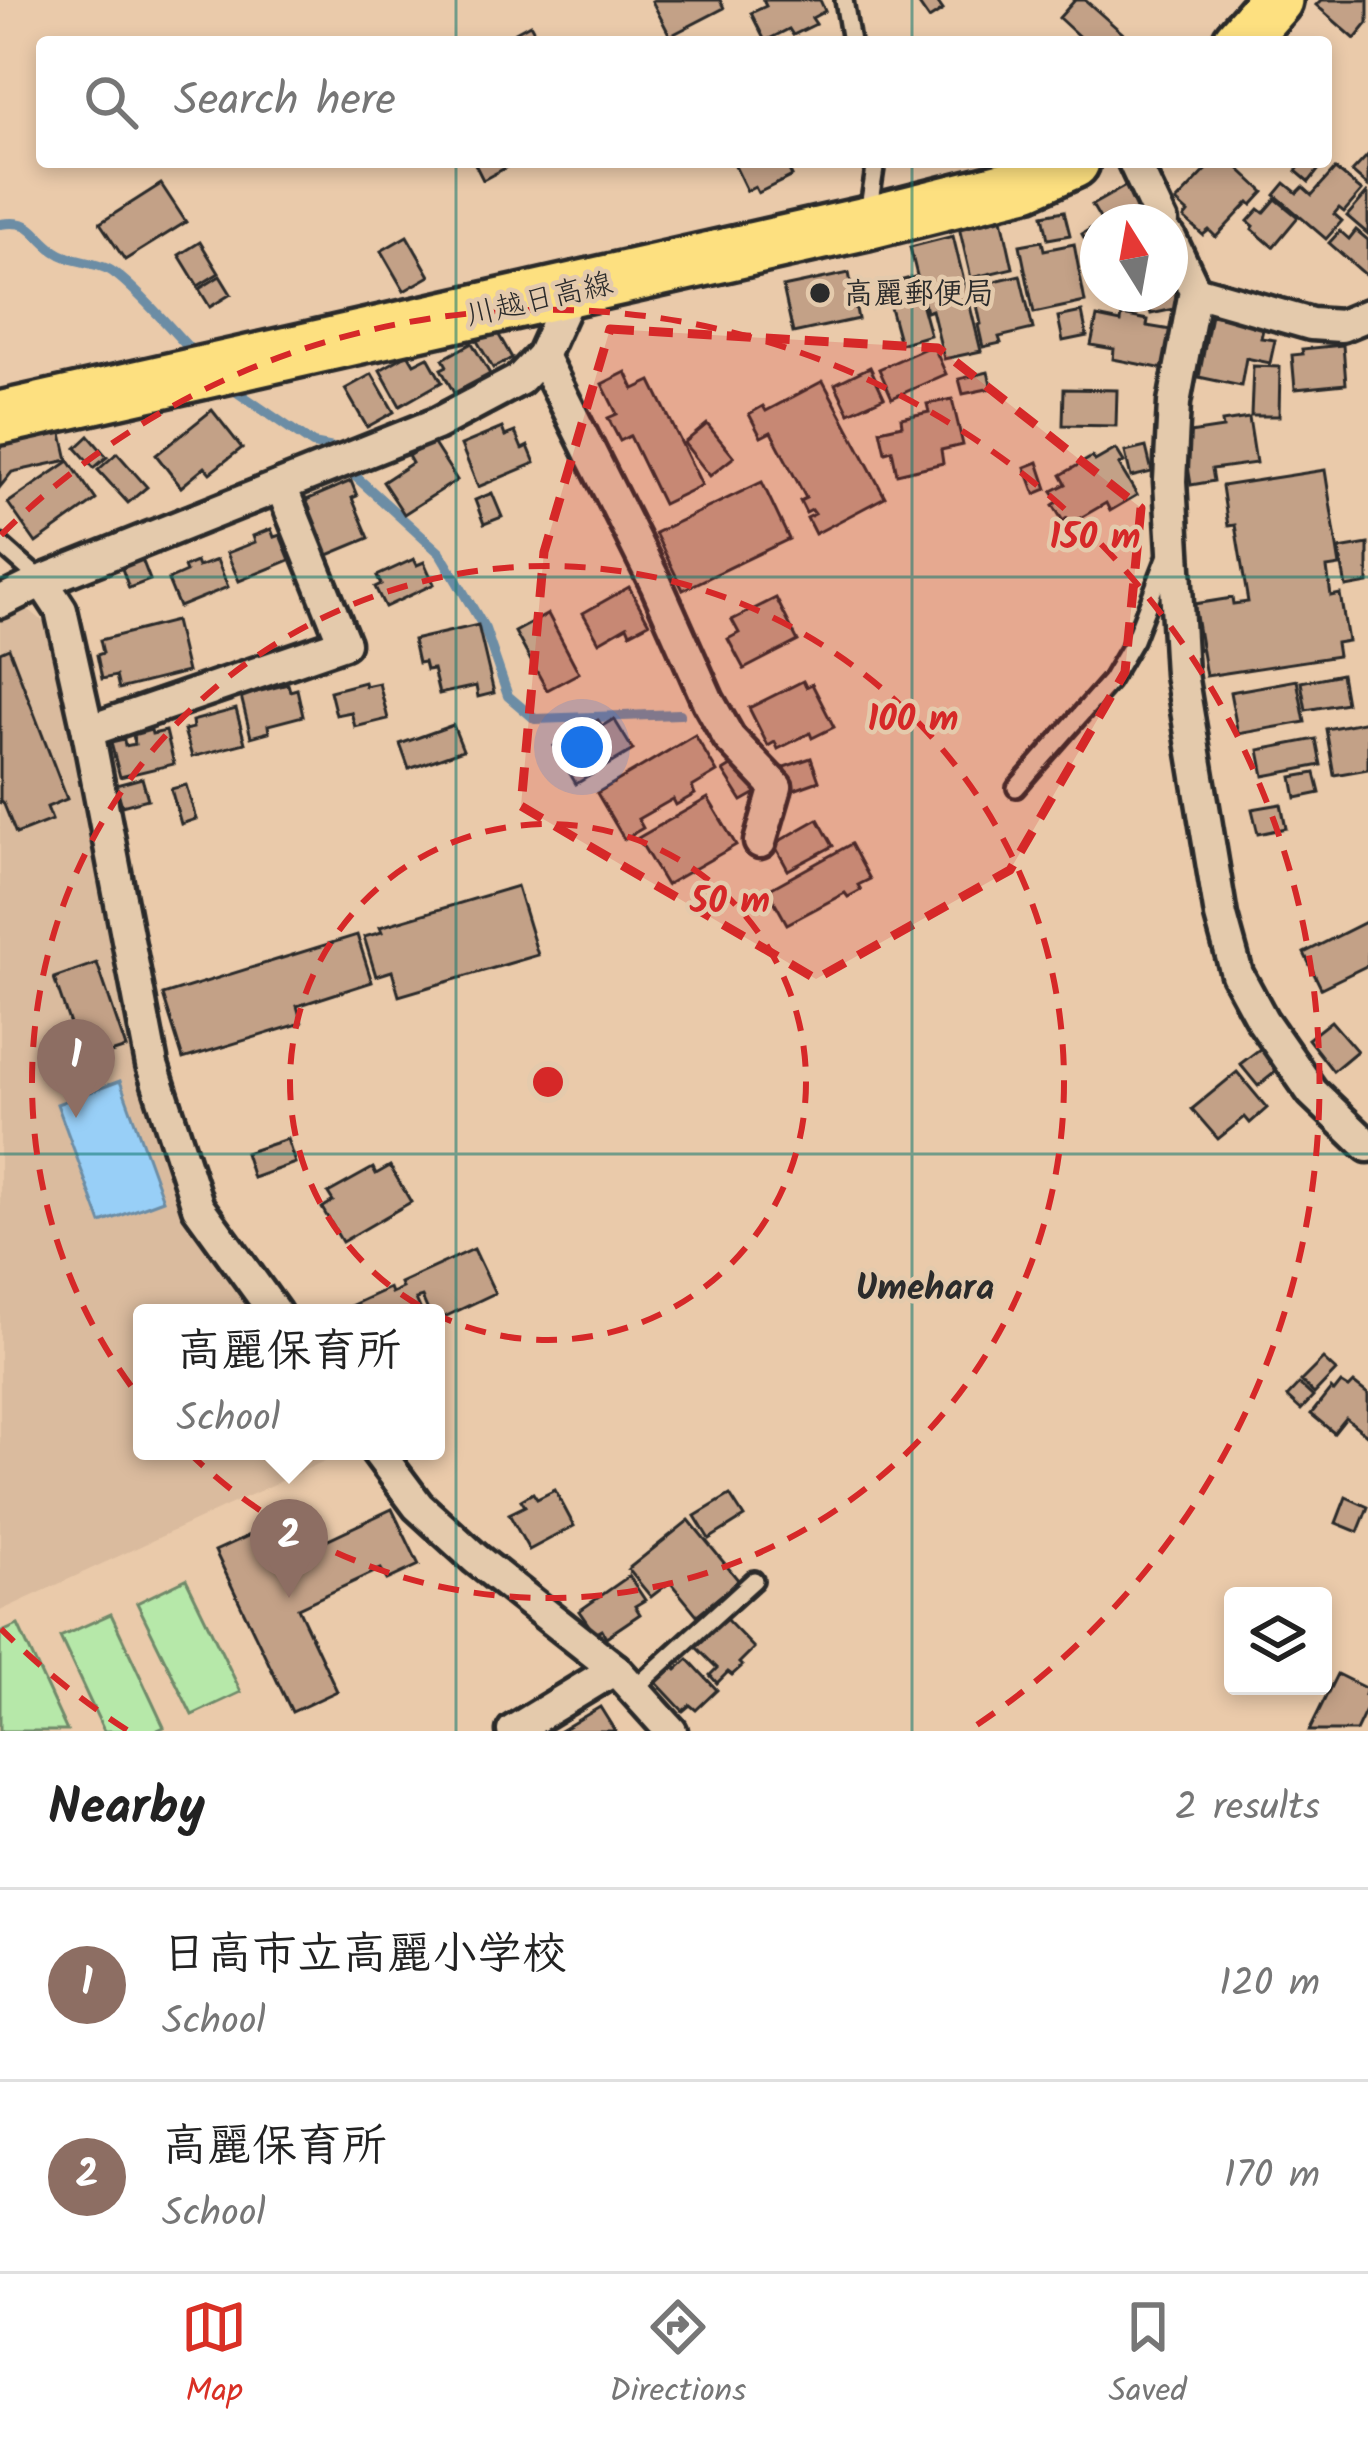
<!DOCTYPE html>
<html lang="en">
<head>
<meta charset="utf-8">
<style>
  body { margin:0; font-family:Kalam,"Klee One",sans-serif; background:#f2f2f2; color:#222 }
  .controls { position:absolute; right:36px; bottom:36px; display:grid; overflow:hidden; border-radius:12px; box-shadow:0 6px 18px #0003 }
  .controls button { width:108px; height:108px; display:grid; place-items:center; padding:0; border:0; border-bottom:3px solid #e0e0e0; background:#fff; color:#222; font:60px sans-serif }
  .compass { position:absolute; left:1080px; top:204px; width:108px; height:108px; border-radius:50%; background:#fff; box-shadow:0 6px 18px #0003; rotate:349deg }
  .you { position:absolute; left:582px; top:747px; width:42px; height:42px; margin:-30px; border:9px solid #fff; border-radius:50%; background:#1a73e8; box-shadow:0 0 0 18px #1a73e833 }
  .badge { display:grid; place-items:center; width:78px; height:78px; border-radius:50%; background:#d93025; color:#fff; font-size:39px; font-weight:700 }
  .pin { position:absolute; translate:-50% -99px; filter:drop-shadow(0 3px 6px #0008) }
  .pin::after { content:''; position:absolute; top:63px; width:42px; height:36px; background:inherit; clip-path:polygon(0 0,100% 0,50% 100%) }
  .popup { position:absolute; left:133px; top:1304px; width:312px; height:156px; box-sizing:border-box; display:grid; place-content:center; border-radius:12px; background:#fff; filter:drop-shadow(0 3px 9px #0005); font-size:39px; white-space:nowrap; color:#767676 }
  .popup b { font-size:45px; color:#222 }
  .popup::after { content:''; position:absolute; left:50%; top:100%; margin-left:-24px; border:24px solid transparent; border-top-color:#fff }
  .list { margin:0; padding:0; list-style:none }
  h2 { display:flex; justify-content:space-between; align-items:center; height:156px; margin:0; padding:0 48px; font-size:51px }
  h2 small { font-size:39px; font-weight:400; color:#767676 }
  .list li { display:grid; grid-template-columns:78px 1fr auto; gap:36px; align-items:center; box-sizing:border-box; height:192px; padding:0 48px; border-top:3px solid #e0e0e0 }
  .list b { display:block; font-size:45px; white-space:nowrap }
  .list p { margin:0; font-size:39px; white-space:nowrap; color:#767676 }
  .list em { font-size:39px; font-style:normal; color:#767676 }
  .icon { flex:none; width:66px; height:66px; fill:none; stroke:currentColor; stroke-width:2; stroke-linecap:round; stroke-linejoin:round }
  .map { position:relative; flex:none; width:1368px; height:1731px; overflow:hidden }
  .search { position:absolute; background:#fff; box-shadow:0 6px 18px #0003; left:36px; right:36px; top:36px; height:132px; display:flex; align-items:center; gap:30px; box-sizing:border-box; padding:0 42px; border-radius:12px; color:#767676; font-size:45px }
  .sheet { height:540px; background:#fff }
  nav { display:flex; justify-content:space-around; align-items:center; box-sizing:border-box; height:168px; border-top:3px solid #e0e0e0; background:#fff; font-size:33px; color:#767676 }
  nav a { display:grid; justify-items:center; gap:6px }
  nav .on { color:#d93025 }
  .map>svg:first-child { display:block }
  .built { fill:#dabb9e }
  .green { fill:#b6e8a9; stroke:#708a6a; stroke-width:3 }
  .water { fill:#98cff7; stroke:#6c8da5; stroke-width:3 }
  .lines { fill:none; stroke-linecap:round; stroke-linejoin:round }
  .stream { stroke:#6c8da5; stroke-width:10 }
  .building { fill:#c3a187; stroke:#2b2b2b; stroke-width:3 }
  .lane-casing { stroke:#2b2b2b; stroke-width:24 }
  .street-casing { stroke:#2b2b2b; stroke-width:39 }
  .primary-casing { stroke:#2b2b2b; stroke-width:60 }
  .lane { stroke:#e4caac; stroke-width:15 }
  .street { stroke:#e4caac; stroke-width:30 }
  .primary { stroke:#fde080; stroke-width:51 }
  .marked { fill:#d62828; fill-opacity:0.2; stroke:#d62828; stroke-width:9; stroke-dasharray:24 15; stroke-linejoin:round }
  .grid { fill:none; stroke:#0f766e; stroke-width:3; stroke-opacity:0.55 }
  .ring { fill:none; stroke:#d62828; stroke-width:6; stroke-dasharray:21 15 }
  .poi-dot { fill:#2b2b2b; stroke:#e4caac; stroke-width:4.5 }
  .labels { text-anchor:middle; stroke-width:9; stroke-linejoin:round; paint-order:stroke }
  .poi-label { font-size:30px; font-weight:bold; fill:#2b2b2b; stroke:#e4caac; text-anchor:start }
  .street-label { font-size:30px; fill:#2b2b2b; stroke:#e4caac }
  .quarter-label { font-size:36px; font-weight:bold; fill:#2b2b2b; stroke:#e4caac }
  .centre { fill:#d62828; stroke:#e4caac; stroke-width:6 }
  .ring-label { font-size:36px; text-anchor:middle; font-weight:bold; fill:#d62828; stroke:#e4caac; stroke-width:9; stroke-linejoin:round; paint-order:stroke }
</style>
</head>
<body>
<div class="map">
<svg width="1368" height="1731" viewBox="0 0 1368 1731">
  <rect width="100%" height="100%" fill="#eacaaa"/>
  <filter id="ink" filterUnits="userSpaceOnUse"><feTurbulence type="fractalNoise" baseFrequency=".00833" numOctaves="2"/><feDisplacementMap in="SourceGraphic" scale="24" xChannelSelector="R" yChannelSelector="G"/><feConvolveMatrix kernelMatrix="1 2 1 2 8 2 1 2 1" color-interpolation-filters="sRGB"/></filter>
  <g filter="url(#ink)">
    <path class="built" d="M23,605L49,626L141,1075L163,1160L188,1220L256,1313H142V1451H346L0,1611V617Z"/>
    <g class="green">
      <path d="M186,1579L241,1692L192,1715L137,1603Z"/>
      <path d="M111,1614L164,1727L155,1731H104L60,1637Z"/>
      <path d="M18,1625L67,1731H0V1633Z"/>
    </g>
    <path class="water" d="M120,1081L163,1200L101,1223L57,1104Z"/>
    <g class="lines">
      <g class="stream">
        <path d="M0,224C35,219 31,234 55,251C70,262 91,261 108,269C127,278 172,330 189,348"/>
        <path d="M234,390L313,444L338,449L353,474L440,553L485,629L508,696L535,719L680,714"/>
      </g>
    </g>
    <g class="building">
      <path d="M654,0H720L724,8L670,36L652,1Z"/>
      <path d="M763,0H820L825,11L812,18L816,24L793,35L789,29L765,41L751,13L766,6Z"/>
      <path d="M922,0H936L943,10L929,19L918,3Z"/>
      <path d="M1075,0H1085L1128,38L1124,42H1085L1059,18Z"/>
      <path d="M1321,0H1368V23L1355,39L1316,5Z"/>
      <path d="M530,24L540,42H497Z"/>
      <path d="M1368,155V186L1352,172Z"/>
      <path d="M474,162H516L483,180Z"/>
      <path d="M733,162H785L792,176L758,193L755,187L747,191Z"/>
      <path d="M1214,162H1232L1264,192L1252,205L1249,202L1216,237L1209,230L1203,235L1184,218L1188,213L1176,202Z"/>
      <path d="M1303,162L1323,164L1309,182L1296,171Z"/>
      <path d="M1335,169L1362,191L1344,212L1339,208L1334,214L1342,221L1326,239L1275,195L1285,183L1297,193L1303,187L1312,195Z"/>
      <path d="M1131,183L1153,222H1102L1092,205Z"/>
      <path d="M161,184L186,222L125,260L100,223Z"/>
      <path d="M1367,193L1368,194V234L1347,216Z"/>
      <path d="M1276,199L1298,217L1273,247L1252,229L1254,226L1248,221L1259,209L1264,213Z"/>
      <path d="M1064,211L1070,235L1048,239L1043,215Z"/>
      <path d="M1002,218L1013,268L971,278L959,227Z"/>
      <path d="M1098,224V260L1097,261L1082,234Z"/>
      <path d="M1356,230L1368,240V277L1329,243L1340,231L1349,239Z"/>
      <path d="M407,236L430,276L404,291L381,251Z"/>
      <path d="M953,236L981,351L944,359L932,310L926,312L910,247Z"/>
      <path d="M1042,241L1044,250L1074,244L1085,302L1034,313L1020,245Z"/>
      <path d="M200,242L219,273L198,286L179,255Z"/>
      <path d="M849,273L858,319L793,333L783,287Z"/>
      <path d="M1020,275L1033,329L999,337L1001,343L983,347L978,325L981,324L973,286Z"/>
      <path d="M220,276L231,294L210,307L199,289Z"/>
      <path d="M914,277L930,335L900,344L884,285Z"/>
      <path d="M1174,288L1179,308L1151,314L1146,294H1170V289Z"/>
      <path d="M1082,312L1087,336L1063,341L1058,317Z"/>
      <path d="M1122,315L1148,320L1147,326L1171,330L1164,369L1113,359L1114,349L1091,345L1097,317L1121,322Z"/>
      <path d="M1211,315L1264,325L1261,338L1275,340L1270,363L1246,358L1241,386L1199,377Z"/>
      <path d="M496,330L512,358L493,368L477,341Z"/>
      <path d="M472,343L490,374L454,393L441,369L447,366L443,359Z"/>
      <path d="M933,345L946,374L892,398L879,369Z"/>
      <path d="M1343,345L1346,384L1295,389L1292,355L1303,354L1302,349Z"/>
      <path d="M408,354L414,364L428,357L442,382L400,406L380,370Z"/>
      <path d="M1253,366L1280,367L1279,416H1251Z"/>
      <path d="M870,367L884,397L849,413L835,384Z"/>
      <path d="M626,372L634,389L651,381L702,485L663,504L630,436L620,441L608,418L617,414L602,384Z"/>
      <path d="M988,372L992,388L963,394L959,379Z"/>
      <path d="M372,374L394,412L367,427L345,389Z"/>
      <path d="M823,381L885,497L815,534L807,518L815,514L812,510L806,513L800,501L806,498L771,432L761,437L749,414L763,406L766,411Z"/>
      <path d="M1064,389L1117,390L1116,426L1063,425Z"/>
      <path d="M952,399L963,445L941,450L943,463L897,474L892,450L885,452L880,430L902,425L901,418L929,412L927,404Z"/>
      <path d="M212,410L242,448L210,473L205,467L181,487L156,455Z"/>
      <path d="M1249,418L1256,463L1212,469L1214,481L1191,485L1183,434L1223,428L1222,422Z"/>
      <path d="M707,424L734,457L710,476L684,443Z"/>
      <path d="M502,428L505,436L515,432L522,449L528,446L535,463L478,487L461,445Z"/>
      <path d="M61,429L68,460L12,472L0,487V442Z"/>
      <path d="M89,436L107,457L94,468L76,448Z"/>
      <path d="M432,441L457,480L404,514L383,482L412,463L408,456Z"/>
      <path d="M1146,447L1152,472L1131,477L1125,452Z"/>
      <path d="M1116,449L1124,462L1119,465L1137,495L1110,511L1106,503L1070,524L1067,518L1063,521L1053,505L1059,501L1052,491L1066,484L1061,475L1092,457L1095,461Z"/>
      <path d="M117,453L147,487L128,503L98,470Z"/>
      <path d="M69,461L96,500L36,543L8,503Z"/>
      <path d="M1038,462L1047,489L1035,494L1025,467Z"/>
      <path d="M1325,470L1340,566L1327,568L1331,596L1340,594L1348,641L1336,643L1338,656L1206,676L1194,604L1232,598L1233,604L1248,602L1235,525L1228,526L1222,486Z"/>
      <path d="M351,481L357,496L352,498L369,538L323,557L303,512L310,509L306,500Z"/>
      <path d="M762,482L789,539L683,590L655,533Z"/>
      <path d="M492,493L502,517L484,524L475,500Z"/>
      <path d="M271,529L274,537L280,535L290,560L239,581L227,553L255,542L253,536Z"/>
      <path d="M1368,544V583L1346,587L1339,549Z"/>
      <path d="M140,554L150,580L129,588L120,563Z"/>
      <path d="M414,559L417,565L424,562L434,584L385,607L375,587L381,584L377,576Z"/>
      <path d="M217,560L228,587L179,607L168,580L186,572L184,567L196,562L198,567Z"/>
      <path d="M629,587L649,623L630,633L627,626L599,642L583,613Z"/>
      <path d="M776,598L798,641L744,669L728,639L739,633L732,620Z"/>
      <path d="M548,614L579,673L547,690L515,632Z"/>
      <path d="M175,621L187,672L119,689L116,676L102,679L97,655L103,653L100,640Z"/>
      <path d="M478,625L494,693L478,697L476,686L439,694L433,669L426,670L424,662L418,663L413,640Z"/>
      <path d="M9,648L67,799L47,807L52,820L16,834L3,802L0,803V652Z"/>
      <path d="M1341,674L1346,703L1306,710L1301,682Z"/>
      <path d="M1297,680L1305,722L1238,734L1230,692Z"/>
      <path d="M803,681L806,687L812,684L834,727L812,738L810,733L778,749L775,742L768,746L749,708Z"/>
      <path d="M364,682L365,686L379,683L388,719L355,727L351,712L336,715L330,691Z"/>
      <path d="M288,684L290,691L297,689L303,716L268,725L269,732L251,737L241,696Z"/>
      <path d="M236,709L245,743L192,757L184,730L193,728L192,721Z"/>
      <path d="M614,719L633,750L576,784L554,746L598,720L602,726Z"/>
      <path d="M1368,721V769L1334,775L1326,729Z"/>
      <path d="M453,725L463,750L409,769L400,744Z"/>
      <path d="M151,730L152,734L166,731L174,764L120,777L111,743L124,740L125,746L135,744L133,735Z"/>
      <path d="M695,735L717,772L692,787L695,794L676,805L673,799L638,819L643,828L624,839L597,793Z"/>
      <path d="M1316,739L1321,765L1264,776L1259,750Z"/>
      <path d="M811,758L819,781L791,791L784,767Z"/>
      <path d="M739,761L758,792L742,801L723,771Z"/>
      <path d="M1315,773L1320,793L1296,798L1292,777Z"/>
      <path d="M142,778L148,799L122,806L116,785Z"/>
      <path d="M186,785L196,819L181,824L171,789Z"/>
      <path d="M708,798L736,845L666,885L638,838Z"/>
      <path d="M1281,804L1286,828L1258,834L1252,809Z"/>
      <path d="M818,819L833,846L788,870L774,844Z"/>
      <path d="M851,844L870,879L858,885L861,890L848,897L845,893L787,924L768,890Z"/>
      <path d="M517,886L538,955L399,996L392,971L376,976L364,937L382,932L380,927Z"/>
      <path d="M1368,921V965L1321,988L1304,953Z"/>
      <path d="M357,935L372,982L297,1006L302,1023L183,1059L163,995Z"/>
      <path d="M97,963L126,1048L83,1062L54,978Z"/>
      <path d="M1331,1021L1357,1051L1333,1071L1308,1039Z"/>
      <path d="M1261,1048L1278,1070L1258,1086L1240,1064Z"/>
      <path d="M1237,1072L1267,1108L1250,1123L1245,1117L1218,1139L1192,1109Z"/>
      <path d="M287,1139L295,1163L253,1178L245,1153Z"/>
      <path d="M390,1166L411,1202L342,1242L322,1208L333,1201L328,1193L373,1168L376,1174Z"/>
      <path d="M474,1249L495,1293L436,1321V1313H429L422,1297L416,1299L422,1313H335L389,1288L391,1293L402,1288L400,1283Z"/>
      <path d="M1323,1359L1336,1371L1314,1394L1301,1381Z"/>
      <path d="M1341,1383L1349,1388L1354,1383L1368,1394V1436L1346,1418L1334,1433L1311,1414L1331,1389L1334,1392Z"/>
      <path d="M1299,1384L1313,1397L1301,1410L1287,1397Z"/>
      <path d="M555,1490L574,1526L529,1550L509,1514L525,1506L521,1500L533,1493L537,1499Z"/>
      <path d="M730,1495L744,1517L709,1539L695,1516Z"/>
      <path d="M1346,1497L1368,1507L1358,1532L1336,1523Z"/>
      <path d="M392,1509L419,1565L387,1580L381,1569L298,1608L337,1691L292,1712L215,1551L272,1525L288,1558Z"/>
      <path d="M689,1520L739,1581L697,1615L670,1582L651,1597L628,1569Z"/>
      <path d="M629,1576L645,1600L635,1606L640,1614L606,1637L602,1630L595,1634L579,1611Z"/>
      <path d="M725,1618L754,1648L739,1663L742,1666L732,1675L728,1672L717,1683L710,1675L717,1668L695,1646Z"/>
      <path d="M688,1659L717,1690L696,1710L690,1705L683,1711L653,1679L670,1664L676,1670Z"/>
      <path d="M1337,1674L1367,1689L1365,1695L1368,1696V1706L1356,1731H1309Z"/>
      <path d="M600,1707L615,1731H560Z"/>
    </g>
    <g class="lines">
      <g class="lane-casing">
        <g id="lane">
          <path d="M844,0L851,42"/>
          <path d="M868,214L876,162"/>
          <path d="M0,544L42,581"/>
          <path d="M1016,788L1110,681L1134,640L1167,555"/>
          <path d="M635,1688L754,1580"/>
        </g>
      </g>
      <g class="street-casing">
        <g id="street">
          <path d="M1134,162L1162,222"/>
          <path d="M1170,238L1195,291L1174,403L1170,481L1181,674L1221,916L1237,974L1262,1020L1312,1092L1368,1146"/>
          <path d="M1195,291L1311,324L1341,326L1368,315"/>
          <path d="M542,356L656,584L708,701L729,738L776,787L760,842"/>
          <path d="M42,581L61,610L88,731L152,1065L198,1207L275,1313"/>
          <path d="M0,602L42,581L436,424L519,380L542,356L571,292"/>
          <path d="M88,731L344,643L281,486"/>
          <path d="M377,1451L418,1506L476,1559L615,1669L671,1731"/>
          <path d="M513,1731L615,1669"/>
        </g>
      </g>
      <g class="primary-casing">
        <g id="primary">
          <path d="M1239,42L1276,0"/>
          <path d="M0,418L867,223L1026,183L1073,162"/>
        </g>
      </g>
      <use href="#lane" class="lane"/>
      <use href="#street" class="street"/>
      <use href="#primary" class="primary"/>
    </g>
  </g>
  <path class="marked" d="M610,329L938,348L1141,508L1125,672L1010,870L816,979L521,806L544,552Z"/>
  <path class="grid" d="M456,0V42M912,0V42M456,162V1731M912,162V1731M0,577H1368M0,1154H1368"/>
  <g class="ring">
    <circle cx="548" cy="1082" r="258"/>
    <circle cx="548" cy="1082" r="516"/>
    <path d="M127 1730A773 773 0 0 1 1 1629M1 535A773 773 0 1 1 969 1730"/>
  </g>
  <circle class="poi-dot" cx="820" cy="293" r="12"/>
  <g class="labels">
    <g class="poi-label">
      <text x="844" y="303">高麗郵便局</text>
    </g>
    <g class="street-label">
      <text transform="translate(539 299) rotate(-13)" y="10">川越日高線</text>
    </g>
    <g class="quarter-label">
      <text x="925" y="1299">Umehara</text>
    </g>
  </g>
  <circle cx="548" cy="1082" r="18" class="centre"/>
  <g class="ring-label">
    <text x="1095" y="548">150 m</text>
    <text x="913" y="730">100 m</text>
    <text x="730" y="912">50 m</text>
  </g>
</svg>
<div class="controls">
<button><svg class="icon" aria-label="layers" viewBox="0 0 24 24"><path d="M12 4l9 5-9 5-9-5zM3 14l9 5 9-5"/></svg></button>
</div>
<svg class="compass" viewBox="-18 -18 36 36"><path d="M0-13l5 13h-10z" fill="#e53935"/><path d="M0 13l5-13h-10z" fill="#767676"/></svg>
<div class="you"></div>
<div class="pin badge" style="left:76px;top:1118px;background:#8d6e63">1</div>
<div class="pin badge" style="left:289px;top:1598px;background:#8d6e63">2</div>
<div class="popup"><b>高麗保育所</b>School</div>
<div class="search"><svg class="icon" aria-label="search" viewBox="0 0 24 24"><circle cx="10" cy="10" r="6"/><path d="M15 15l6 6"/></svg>Search here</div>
</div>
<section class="sheet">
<h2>Nearby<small>2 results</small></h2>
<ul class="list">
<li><span class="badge" style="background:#8d6e63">1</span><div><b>日高市立高麗小学校</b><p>School</p></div><em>120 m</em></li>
<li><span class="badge" style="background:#8d6e63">2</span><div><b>高麗保育所</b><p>School</p></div><em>170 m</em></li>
</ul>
</section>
<nav>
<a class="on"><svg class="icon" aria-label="map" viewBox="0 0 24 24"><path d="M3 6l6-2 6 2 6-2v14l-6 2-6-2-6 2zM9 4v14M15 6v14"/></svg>Map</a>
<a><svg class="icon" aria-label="directions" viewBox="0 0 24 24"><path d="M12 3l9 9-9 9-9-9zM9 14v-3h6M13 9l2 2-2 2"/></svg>Directions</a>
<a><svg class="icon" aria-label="saved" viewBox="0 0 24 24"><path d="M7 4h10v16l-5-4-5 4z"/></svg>Saved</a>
</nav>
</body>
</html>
